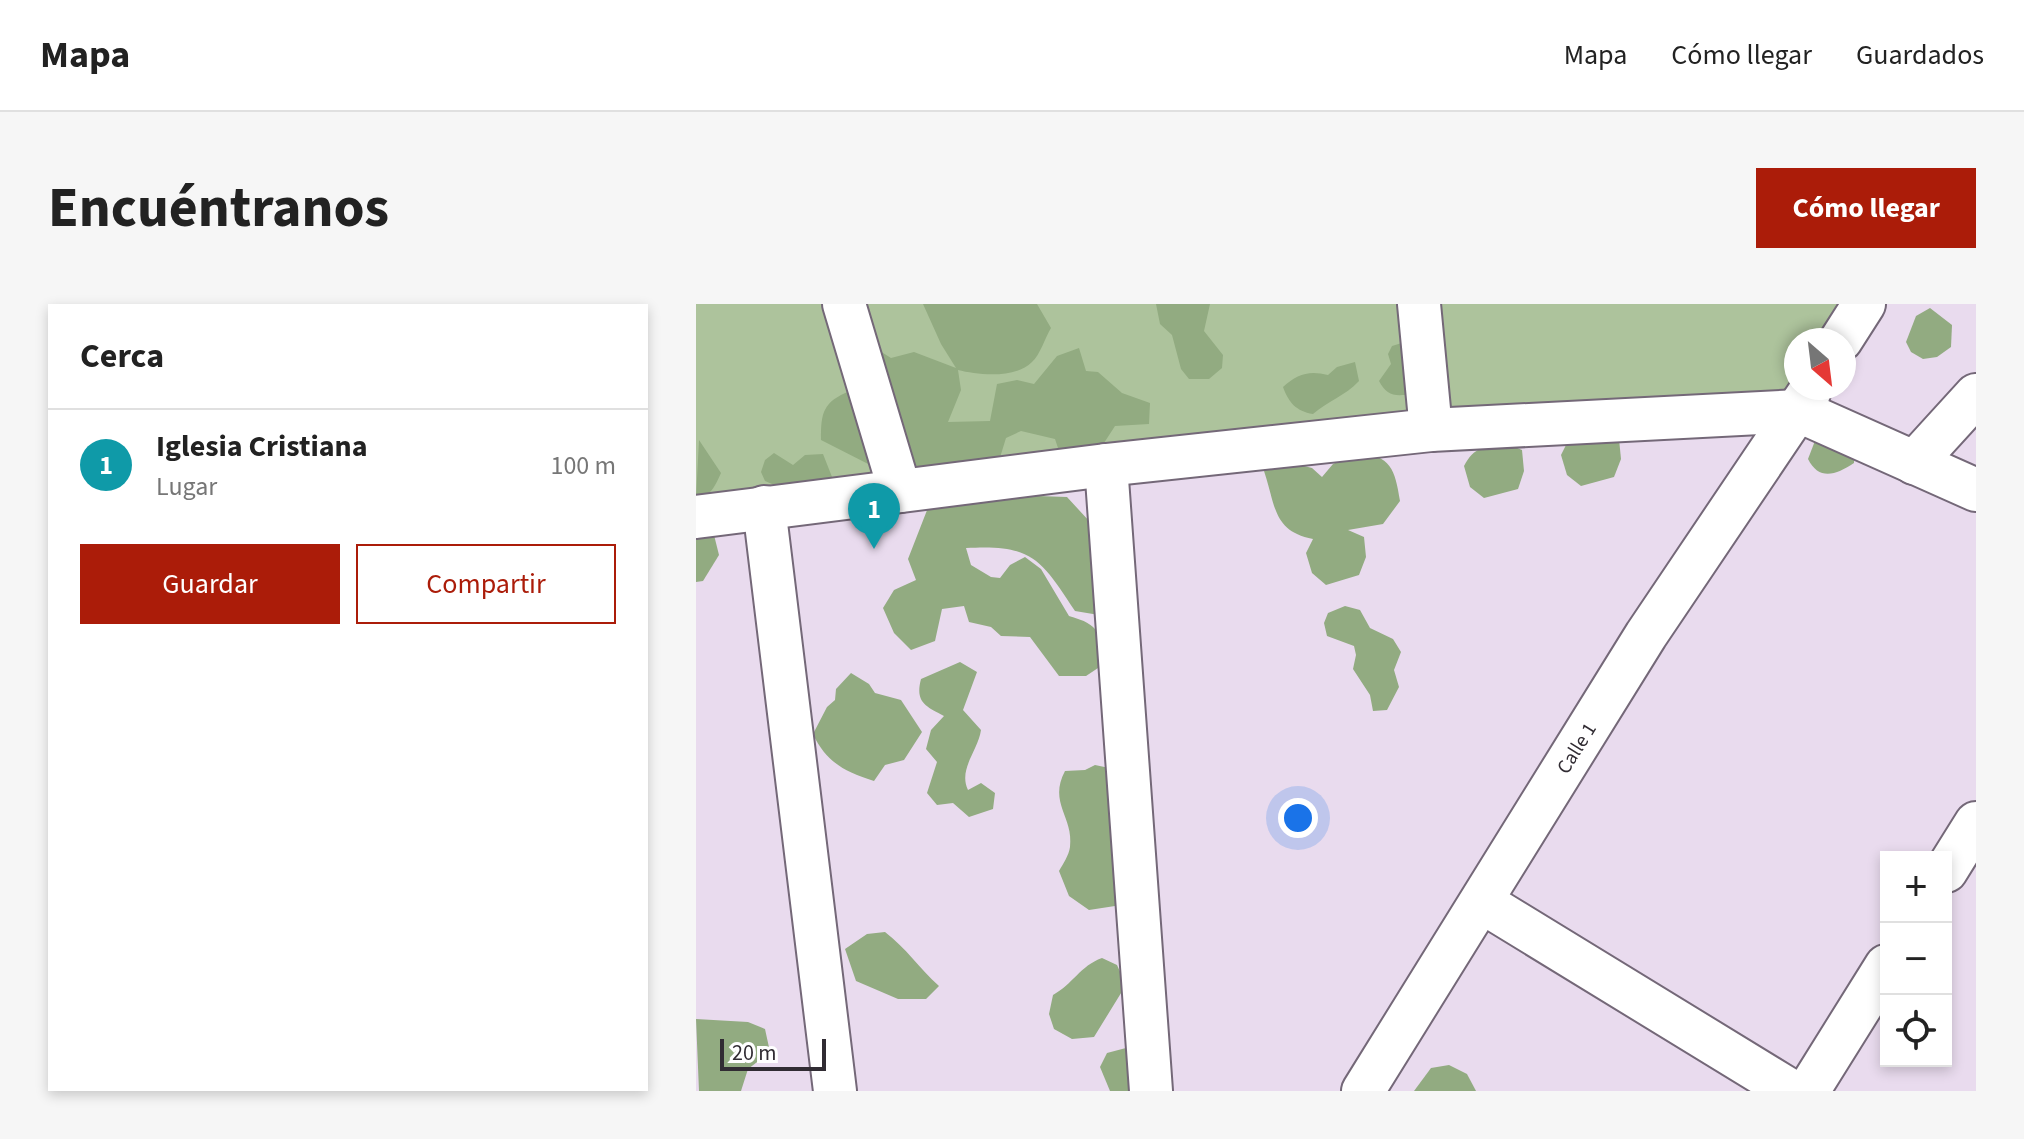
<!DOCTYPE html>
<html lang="es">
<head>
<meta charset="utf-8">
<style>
  body { margin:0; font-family:"Source Sans 3",sans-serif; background:#f6f6f6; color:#222 }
  .controls { position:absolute; right:24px; bottom:24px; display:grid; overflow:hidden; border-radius:0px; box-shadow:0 4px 12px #0003 }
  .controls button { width:72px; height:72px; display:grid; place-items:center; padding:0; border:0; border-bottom:2px solid #e0e0e0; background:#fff; color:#222; font:40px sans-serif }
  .compass { position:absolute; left:1088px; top:24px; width:72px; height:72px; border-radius:50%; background:#fff; box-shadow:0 4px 12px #0003; rotate:152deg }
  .scale { position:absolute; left:24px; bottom:20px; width:106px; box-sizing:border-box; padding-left:8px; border:4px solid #312c33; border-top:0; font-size:22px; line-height:28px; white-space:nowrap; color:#312c33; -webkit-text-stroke:6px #fff; paint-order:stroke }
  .you { position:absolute; left:602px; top:514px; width:28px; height:28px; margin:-20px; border:6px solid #fff; border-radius:50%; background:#1a73e8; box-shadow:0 0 0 12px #1a73e833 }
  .badge { display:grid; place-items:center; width:52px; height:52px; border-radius:50%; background:#ab1c09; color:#fff; font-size:26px; font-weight:700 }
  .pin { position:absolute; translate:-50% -66px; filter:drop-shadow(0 2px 4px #0008) }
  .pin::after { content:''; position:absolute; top:42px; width:28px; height:24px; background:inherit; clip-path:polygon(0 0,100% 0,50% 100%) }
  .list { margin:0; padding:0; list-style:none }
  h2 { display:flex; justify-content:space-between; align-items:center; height:104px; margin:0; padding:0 32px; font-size:34px }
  h2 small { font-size:26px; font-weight:400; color:#767676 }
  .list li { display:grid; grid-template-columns:52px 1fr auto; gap:24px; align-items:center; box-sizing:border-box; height:112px; padding:0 32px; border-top:2px solid #e0e0e0 }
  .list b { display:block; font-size:30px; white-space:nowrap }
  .list p { margin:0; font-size:26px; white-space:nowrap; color:#767676 }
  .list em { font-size:26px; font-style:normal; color:#767676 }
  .actions { display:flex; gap:16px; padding:24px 32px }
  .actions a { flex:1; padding:18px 0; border:2px solid #ab1c09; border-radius:0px; text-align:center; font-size:28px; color:#ab1c09 }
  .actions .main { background:#ab1c09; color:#fff }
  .icon { flex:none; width:44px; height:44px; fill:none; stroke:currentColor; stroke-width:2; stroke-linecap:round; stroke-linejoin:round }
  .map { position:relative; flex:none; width:1280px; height:787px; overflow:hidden; border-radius:0px }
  header { display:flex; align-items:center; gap:48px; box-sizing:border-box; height:112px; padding:0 40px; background:#fff; border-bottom:2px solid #e0e0e0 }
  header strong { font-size:38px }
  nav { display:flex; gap:44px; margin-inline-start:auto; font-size:28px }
  .intro { display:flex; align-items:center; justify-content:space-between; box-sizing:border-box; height:192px; padding:0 48px }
  h1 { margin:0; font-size:56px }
  .button { padding:20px 36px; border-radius:0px; background:#ab1c09; color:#fff; font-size:28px; font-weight:700 }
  main { display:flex; gap:48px; padding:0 48px }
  aside { flex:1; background:#fff; border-radius:0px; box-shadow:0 4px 12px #0003 }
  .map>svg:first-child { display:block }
  .green { fill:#adc39c }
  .forest { fill:#92ab81 }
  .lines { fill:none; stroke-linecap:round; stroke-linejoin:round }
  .minor-casing { stroke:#746878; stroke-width:46 }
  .minor { stroke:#fff; stroke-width:42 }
  .labels { text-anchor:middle; stroke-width:6; stroke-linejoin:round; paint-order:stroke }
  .street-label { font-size:20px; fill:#312c33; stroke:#fff }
</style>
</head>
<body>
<header>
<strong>Mapa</strong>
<nav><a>Mapa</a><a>Cómo llegar</a><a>Guardados</a></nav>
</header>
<div class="intro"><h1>Encuéntranos</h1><a class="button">Cómo llegar</a></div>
<main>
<aside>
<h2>Cerca<small></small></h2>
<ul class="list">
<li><span class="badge" style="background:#0f9aa8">1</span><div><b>Iglesia Cristiana</b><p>Lugar</p></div><em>100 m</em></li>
</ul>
<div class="actions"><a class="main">Guardar</a><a>Compartir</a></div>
</aside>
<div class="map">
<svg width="1280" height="787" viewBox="0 0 1280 787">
  <rect width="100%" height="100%" fill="#e9dbee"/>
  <path class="green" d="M0,0H1172L1144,36H1100L1102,90L0,229Z"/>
  <g class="forest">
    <path d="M227,0H341L355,24C349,34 344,51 336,58C319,75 282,71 262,66L265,86L252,118L294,117L301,80L321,76L338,80L361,52L383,44L390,67L402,68L426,89L454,99L453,120L419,122L408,139L403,158L363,147L359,135L325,127L310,134L302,160L285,175L184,166L125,136C125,108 127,98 154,87L176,42L195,54L218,48L260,64L245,40Z"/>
    <path d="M460,0H514L508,27L527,51L526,64L513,75H493L485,65L476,31L464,20Z"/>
    <path d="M1234,4L1256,21L1255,43L1241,53L1227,55L1215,48L1210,38L1220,12Z"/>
    <path d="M709,38L714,90C699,93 690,91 683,77L695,60L692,50L696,42Z"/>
    <path d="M659,58L663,77C649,92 632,97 617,110C600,107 593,99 587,83C601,70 613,66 632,71L641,63Z"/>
    <path d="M1122,129L1159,138L1158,159C1140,171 1123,177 1112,155Z"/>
    <path d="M923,135L925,155L918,173L885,182L871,171L865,151L872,137Z"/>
    <path d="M3,136L25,169C19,182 15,193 0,194Z"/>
    <path d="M809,139L826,146L828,167L822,185L788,194L774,183L768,162C778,143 789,142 809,139Z"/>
    <path d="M661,148C695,152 699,165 704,197L687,220L652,226L668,233L670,253L663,271L630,281L616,269L610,249L617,235C577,227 580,203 568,167L581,155L616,164L626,173L637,160Z"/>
    <path d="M78,149L97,161L109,151L127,150L138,178L108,186L93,179L83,183L69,177L65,168L69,156Z"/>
    <path d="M313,183L342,192L371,193L394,218L403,311L379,307C345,255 336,240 270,244L275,261L295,273L304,274L314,261L329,253L345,265L373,312C405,321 404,329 408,360L390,372H363L334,333L305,332L295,323L273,318L268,302L246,305L239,337L215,346L198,329L187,304L198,286L220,276L212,255L235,196Z"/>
    <path d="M0,217L18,231L23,251L7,277L0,278Z"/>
    <path d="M649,302L664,306L674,324L697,335L705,348L698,366L703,383L691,406L677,407L674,391L657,365L660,351L658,342L631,332L628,319L632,309Z"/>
    <path d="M264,358L281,368L267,406L285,426C282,447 262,465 272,486L285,479L299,489L297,505L273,513L257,499L241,501L231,489L241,458L230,445L235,426L248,412C229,402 219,398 225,375Z"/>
    <path d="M155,369L173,380L179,389L205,396L226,428L208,456L189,461L178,477C149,468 130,458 117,430L131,403L139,396L140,385Z"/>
    <path d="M399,461L418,465L435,513L415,545L435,561L442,580L419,602L393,606L373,592L363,567C367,560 373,551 374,543C378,513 352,499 369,467L389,466Z"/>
    <path d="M189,628C210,644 223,664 243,682L230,695H202L160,677L149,645L171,630Z"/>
    <path d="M406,654L421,661L430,681L398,733L376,735L358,725L353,710L357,691C377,680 384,662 406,654Z"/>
    <path d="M0,715L52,718L69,725L74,748L52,765L45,787H3Z"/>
    <path d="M445,740L452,787H414L404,763L411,749Z"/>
    <path d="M753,761L771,770L780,787H718L735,764Z"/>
  </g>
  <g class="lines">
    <g class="minor-casing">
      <g id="minor">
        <path d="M148,0L204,187"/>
        <path d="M723,0L735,126"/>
        <path d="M1145,36L1168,0"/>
        <path d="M1218,159L1280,91"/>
        <path d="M410,161L455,787"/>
        <path d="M68,203L139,787"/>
        <path d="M0,213L410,161L735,126L1103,107L1280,186"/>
        <path d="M1250,567L1280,519"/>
        <path d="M786,598L1095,787"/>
        <path d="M667,787L950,331L1113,89"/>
        <path d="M1112,787L1190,662"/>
      </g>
    </g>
    <use href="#minor" class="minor"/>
  </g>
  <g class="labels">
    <g class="street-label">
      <text transform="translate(880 444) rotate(-58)" y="7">Calle 1</text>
    </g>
  </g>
</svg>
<div class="controls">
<button>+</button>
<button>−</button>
<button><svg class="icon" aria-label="locate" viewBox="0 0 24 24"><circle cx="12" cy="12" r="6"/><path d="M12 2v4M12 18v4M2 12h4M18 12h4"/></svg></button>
</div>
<svg class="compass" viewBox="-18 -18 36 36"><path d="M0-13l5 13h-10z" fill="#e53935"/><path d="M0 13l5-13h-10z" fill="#767676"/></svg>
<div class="scale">20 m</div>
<div class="you"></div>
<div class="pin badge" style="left:178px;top:245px;background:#0f9aa8">1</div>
</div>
</main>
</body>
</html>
